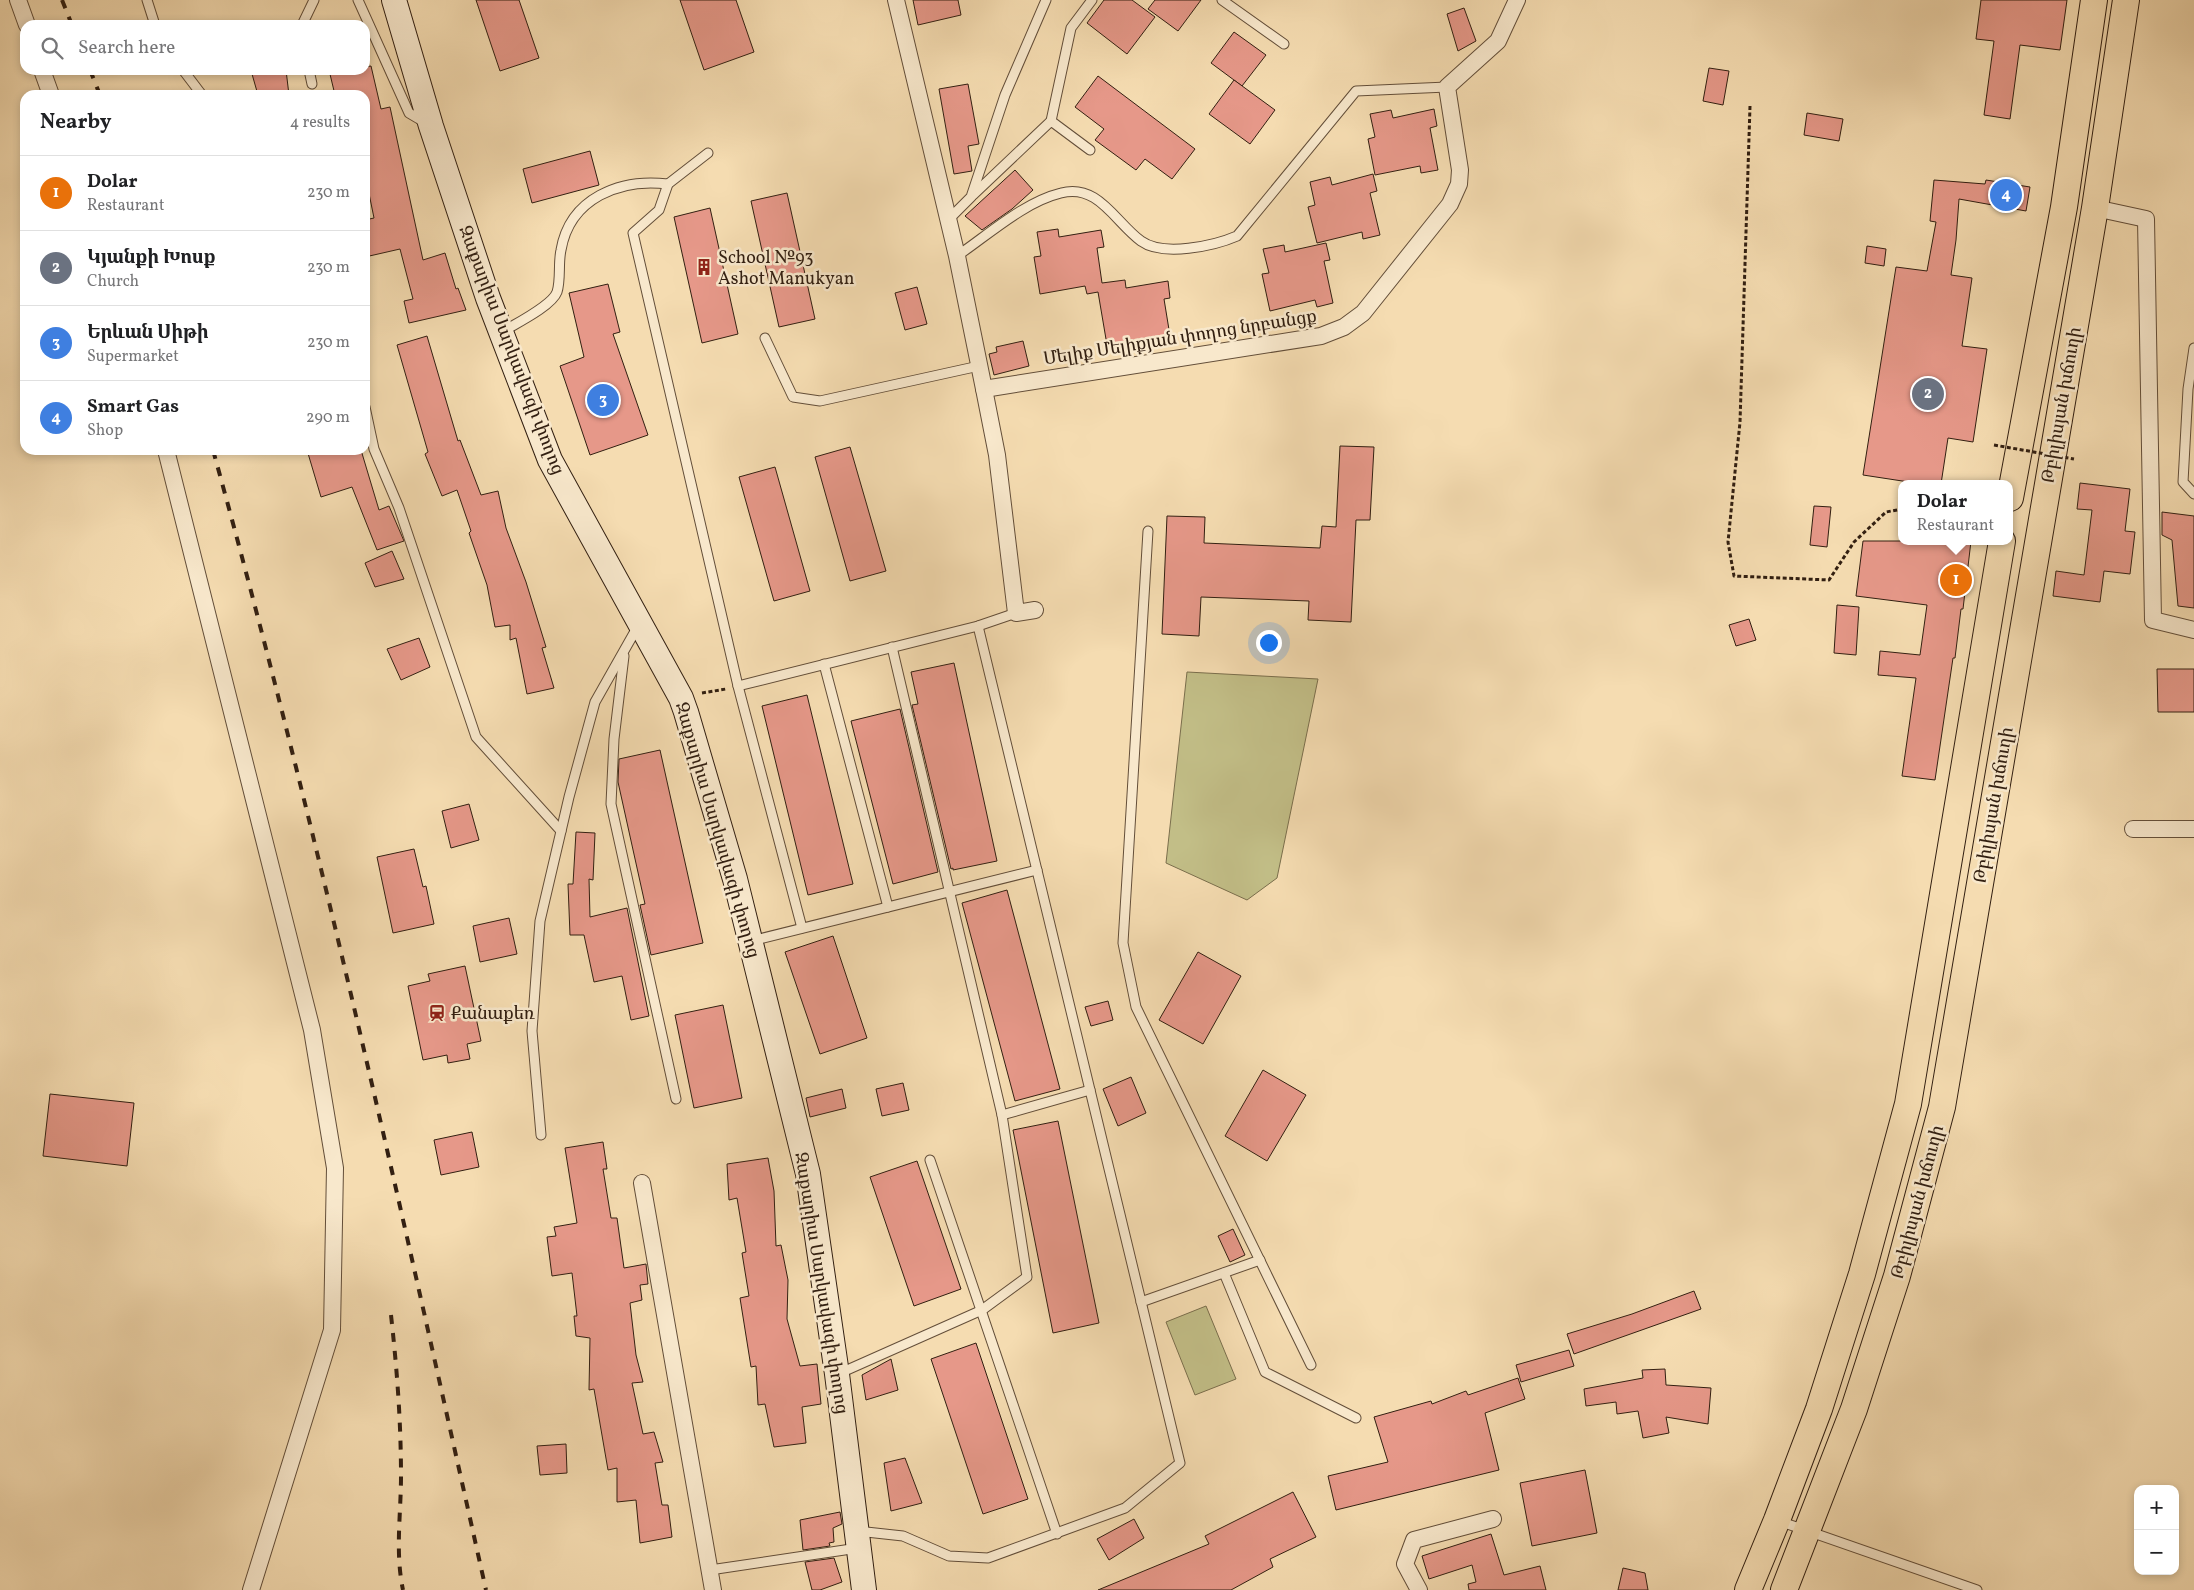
<!DOCTYPE html>
<html lang="en">
<head>
<meta charset="utf-8">
<style>
  body { margin:0; font-family:Vollkorn,"Noto Serif Armenian",serif; background:#f2f2f2; color:#202124 }
  .controls { position:absolute; right:15px; bottom:15px; display:grid; overflow:hidden; border-radius:10px; box-shadow:0 2px 8px #0003 }
  .controls button { width:45px; height:45px; display:grid; place-items:center; padding:0; border:0; border-bottom:1px solid #e0e0e0; background:#fff; color:#202124; font:25px sans-serif }
  .you { position:absolute; left:1268px; top:642px; width:18px; height:18px; margin:-12px; border:4px solid #fff; border-radius:50%; background:#1a73e8; box-shadow:0 0 0 8px #1a73e833 }
  .badge { display:grid; place-items:center; width:32px; height:32px; border-radius:50%; background:#1a73e8; color:#fff; font-size:16px; font-weight:700 }
  .pin { position:absolute; translate:-50% -50%; border:2px solid #fff; box-shadow:0 1px 5px #0006 }
  .popup { position:absolute; left:1898px; top:480px; width:115px; height:65px; box-sizing:border-box; display:grid; place-content:center; border-radius:10px; background:#fff; filter:drop-shadow(0 1px 4px #0005); font-size:16px; white-space:nowrap; color:#757577 }
  .popup b { font-size:19px; color:#202124 }
  .popup::after { content:''; position:absolute; left:50%; top:100%; margin-left:-10px; border:10px solid transparent; border-top-color:#fff }
  .list { margin:0; padding:0; list-style:none }
  h2 { display:flex; justify-content:space-between; align-items:center; height:65px; margin:0; padding:0 20px; font-size:21px }
  h2 small { font-size:16px; font-weight:400; color:#757577 }
  .list li { display:grid; grid-template-columns:32px 1fr auto; gap:15px; align-items:center; box-sizing:border-box; height:75px; padding:0 20px; border-top:1px solid #e0e0e0 }
  .list b { display:block; font-size:19px; white-space:nowrap }
  .list p { margin:0; font-size:16px; white-space:nowrap; color:#757577 }
  .list em { font-size:16px; font-style:normal; color:#757577 }
  .icon { flex:none; width:28px; height:28px; fill:none; stroke:currentColor; stroke-width:2; stroke-linecap:round; stroke-linejoin:round }
  .map { position:relative; flex:none; width:2194px; height:1590px; overflow:hidden }
  .search { position:absolute; background:#fff; box-shadow:0 2px 8px #0003; left:20px; top:20px; width:350px; height:55px; display:flex; align-items:center; gap:12px; box-sizing:border-box; padding:0 18px; border-radius:15px; color:#757577; font-size:19px }
  .panel { position:absolute; background:#fff; box-shadow:0 2px 8px #0003; left:20px; top:90px; width:350px; height:365px; border-radius:15px }
  .map>svg:first-child { display:block }
  .green { fill:#c2be87; stroke:#7a6e4c }
  .building { fill:#e69889; stroke:#321f11 }
  .lines { fill:none; stroke-linecap:round; stroke-linejoin:round }
  .lane-casing { stroke:#634e39; stroke-width:11 }
  .street-casing { stroke:#634e39; stroke-width:18 }
  .secondary-casing { stroke:#321f11; stroke-width:26 }
  .primary-casing { stroke:#321f11; stroke-width:28 }
  .path { stroke:#321f11; stroke-width:3; stroke-dasharray:4 2.5; stroke-linecap:butt }
  .lane { stroke:#f8e8cc; stroke-width:9 }
  .street { stroke:#f8e8cc; stroke-width:16 }
  .secondary { stroke:#f8e8cc; stroke-width:24 }
  .primary { stroke:#f5dcb1; stroke-width:26 }
  .rail { stroke:#321f11; stroke-width:4; stroke-dasharray:9 9; stroke-linecap:butt }
  .path-bridge { stroke:#321f11; stroke-width:3; stroke-dasharray:4 2.5; stroke-linecap:butt }
  .labels { text-anchor:middle; stroke-width:5; stroke-linejoin:round; paint-order:stroke }
  .poi-label { font-size:18px; fill:#321f11; stroke:#f8e8cc; text-anchor:start }
  .street-label { font-size:18px; fill:#321f11; stroke:#f8e8cc }
</style>
</head>
<body>
<div class="map">
<svg width="2194" height="1590" viewBox="0 0 2194 1590">
  <rect width="100%" height="100%" fill="#f5dcb1"/>
  <filter id="stains"><feTurbulence type="fractalNoise" baseFrequency=".004" numOctaves="4"/><feColorMatrix values="0 0 0 0 .2 0 0 0 0 .09 0 0 0 0 .02 0 0 0 .5 -.17"/></filter>
  <radialGradient id="worn" r=".72"><stop offset=".6" stop-color="#630" stop-opacity="0"/><stop offset="1" stop-color="#630" stop-opacity=".3"/></radialGradient>
  <g class="green">
    <path d="M1187,672L1318,679L1277,878L1247,900L1166,863Z"/>
    <path d="M1206,1306L1236,1379L1195,1395L1166,1322Z"/>
  </g>
  <g class="building">
    <path d="M476,0H519L539,58L500,71Z"/>
    <path d="M680,0H736L754,52L704,70Z"/>
    <path d="M913,0H958L961,15L918,25Z"/>
    <path d="M1104,0H1132L1155,17L1127,54L1087,23Z"/>
    <path d="M1155,0H1201L1178,31L1148,9Z"/>
    <path d="M1981,0H2067L2060,50L2020,45L2010,119L1984,115L1994,41L1976,39Z"/>
    <path d="M1464,8L1476,41L1458,51L1447,14Z"/>
    <path d="M1234,32L1266,55L1242,86L1211,63Z"/>
    <path d="M371,66L381,109L390,107L423,260L445,253L456,289L458,288L466,310L409,323L404,301L413,299L400,249L365,257V220L374,218L365,174V95H335L329,70H365V67Z"/>
    <path d="M1709,68L1729,71L1723,105L1703,101Z"/>
    <path d="M274,70H286L289,95H258L252,74Z"/>
    <path d="M1098,76L1195,149L1172,179L1145,159L1136,170L1095,140L1104,129L1075,107Z"/>
    <path d="M1234,80L1275,110L1250,144L1209,114Z"/>
    <path d="M968,84L979,144L968,146L972,171L954,174L939,89Z"/>
    <path d="M1434,109L1437,126L1430,128L1438,170L1421,173L1420,166L1375,175L1368,139L1375,137L1370,114L1391,110L1393,118Z"/>
    <path d="M1807,113L1843,119L1839,141L1804,135Z"/>
    <path d="M590,151L599,185L532,203L523,169Z"/>
    <path d="M1015,170L1033,190L1012,209L982,230L965,216Z"/>
    <path d="M1373,174L1377,191L1370,193L1380,235L1363,239L1362,232L1317,243L1308,207L1315,205L1310,182L1330,177L1332,185Z"/>
    <path d="M1934,180L1985,184L1986,180L2030,187L2026,211L1959,199L1956,240L1951,275L1972,278L1962,346L1987,349L1973,442L1948,438L1941,484H1922L1863,475L1896,267L1927,271L1936,222L1930,221Z"/>
    <path d="M787,193L815,319L779,327L751,201Z"/>
    <path d="M710,208L738,334L702,343L674,217Z"/>
    <path d="M1058,229L1059,237L1101,230L1104,247L1097,248L1102,283L1125,280L1126,288L1168,281L1170,298L1164,299L1171,342L1153,344L1152,337L1107,345L1098,292L1087,294L1085,286L1040,294L1034,257L1041,256L1037,232Z"/>
    <path d="M1326,243L1330,260L1324,261L1333,303L1317,307L1315,300L1270,311L1262,274L1269,273L1263,249L1284,245L1285,252Z"/>
    <path d="M1867,246L1886,249L1884,266L1865,263Z"/>
    <path d="M608,284L620,332L613,334L648,435L590,455L560,366L584,357L569,293Z"/>
    <path d="M917,287L927,324L905,330L895,293Z"/>
    <path d="M427,336L458,441L460,440L481,495L498,491L506,528L526,582L546,647L542,648L554,688L527,694L516,638L510,640V625L495,627L487,585L469,533L471,531L457,490L442,496L425,454L428,452L397,345Z"/>
    <path d="M1023,341L1029,366L994,375L989,354L997,352L996,347Z"/>
    <path d="M1340,446L1374,447L1370,520H1356L1351,622L1308,620L1309,601L1201,597L1199,636L1162,634L1167,516L1205,517L1204,543L1320,548L1322,526L1336,527Z"/>
    <path d="M850,447L886,571L850,581L815,457Z"/>
    <path d="M307,450H361L379,510L389,506L404,541L377,550L352,487L321,497Z"/>
    <path d="M775,467L810,591L774,601L739,477Z"/>
    <path d="M2080,483L2130,489L2125,531L2135,532L2130,574L2104,571L2100,602L2053,596L2056,571L2084,575L2092,510L2077,509Z"/>
    <path d="M1814,506L1831,507L1827,547L1810,545Z"/>
    <path d="M2162,512L2194,516V608L2178,606L2172,540L2162,535Z"/>
    <path d="M1863,541H1971L1963,609H1961L1955,658H1953L1935,780L1902,776L1916,678L1878,675L1880,651L1920,655L1927,605L1856,596Z"/>
    <path d="M392,551L404,579L375,587L365,563Z"/>
    <path d="M1837,605L1859,607L1856,655L1834,653Z"/>
    <path d="M1749,619L1756,640L1736,646L1729,625Z"/>
    <path d="M419,638L430,667L401,680L387,649Z"/>
    <path d="M954,663L997,861L953,870V868L951,869L912,705L918,704L911,672Z"/>
    <path d="M2157,669H2194V712H2158Z"/>
    <path d="M807,695L853,884L808,895L762,706Z"/>
    <path d="M900,709L938,872L893,884L851,721Z"/>
    <path d="M660,750L703,943L651,955L640,905L645,904L618,782L619,759Z"/>
    <path d="M469,804L479,840L451,848L442,811Z"/>
    <path d="M576,832L595,833L593,880L589,879L590,917L627,908L649,1016L631,1020L622,976L594,982L584,935H570L568,884H573Z"/>
    <path d="M414,849L423,887L426,886L434,924L393,933L377,857Z"/>
    <path d="M1007,890L1060,1089L1015,1101L962,903Z"/>
    <path d="M509,918L517,954L480,962L473,926Z"/>
    <path d="M833,936L867,1038L820,1054L785,952Z"/>
    <path d="M1198,952L1241,976L1203,1044L1159,1020Z"/>
    <path d="M465,966L481,1041L467,1044L470,1059L448,1063L447,1055L423,1060L408,986L430,981L428,974Z"/>
    <path d="M1108,1001L1113,1020L1091,1026L1085,1007Z"/>
    <path d="M723,1005L742,1098L694,1108L675,1015Z"/>
    <path d="M1263,1070L1306,1095L1267,1161L1225,1136Z"/>
    <path d="M1131,1077L1146,1113L1118,1126L1103,1089Z"/>
    <path d="M903,1083L909,1110L882,1116L876,1089Z"/>
    <path d="M842,1089L846,1108L810,1117L806,1098Z"/>
    <path d="M50,1094L134,1103L127,1166L43,1156Z"/>
    <path d="M1058,1121L1099,1323L1053,1333L1013,1130Z"/>
    <path d="M472,1132L479,1167L441,1175L434,1140Z"/>
    <path d="M603,1142L607,1169H603L611,1218H617L624,1268L646,1264L648,1284L640,1285L642,1300L630,1303L636,1355L643,1382L632,1383L643,1434L654,1432L663,1462L655,1463L662,1505H668L672,1537L640,1543L636,1500L617,1502V1468L608,1470L594,1389L589,1390L590,1338L576,1336L574,1316H577L572,1273L552,1276L547,1237L556,1236L554,1227L577,1223L565,1148Z"/>
    <path d="M768,1158L774,1191L776,1246L781,1245L788,1280L787,1319L800,1366L817,1364L821,1404L802,1407L806,1443L774,1447L765,1404L758,1405L756,1366L751,1367L740,1298L749,1296L742,1253L746,1252L737,1198L729,1200L727,1164Z"/>
    <path d="M917,1161L961,1289L914,1306L870,1177Z"/>
    <path d="M1233,1229L1245,1255L1230,1262L1218,1236Z"/>
    <path d="M1694,1291L1701,1309L1574,1354L1567,1334L1632,1314Z"/>
    <path d="M976,1343L1028,1499L983,1514L931,1359Z"/>
    <path d="M1569,1350L1574,1366L1521,1382L1516,1365Z"/>
    <path d="M891,1359L898,1390L866,1400L862,1375Z"/>
    <path d="M1665,1369L1666,1385L1711,1388L1708,1424L1666,1417L1669,1433L1643,1438L1638,1411L1617,1414L1616,1402L1586,1406L1584,1389L1643,1378L1642,1370Z"/>
    <path d="M1518,1378L1525,1399L1485,1413L1499,1470L1336,1510L1328,1476L1388,1462L1374,1417L1431,1401L1432,1404L1466,1391L1468,1395Z"/>
    <path d="M566,1444L567,1473L540,1475L537,1446Z"/>
    <path d="M905,1458L922,1503L891,1511L884,1463Z"/>
    <path d="M1585,1470L1597,1533L1532,1546L1520,1483Z"/>
    <path d="M1293,1492L1316,1537L1270,1559L1273,1567L1231,1590H1098L1209,1544L1205,1536Z"/>
    <path d="M840,1512L842,1524L833,1528L834,1542L829,1543L830,1546L803,1550L800,1520Z"/>
    <path d="M1134,1519L1144,1538L1109,1560L1097,1539Z"/>
    <path d="M1491,1534L1504,1575L1540,1566L1546,1590H1469L1468,1584L1476,1582L1472,1565L1429,1579L1422,1556Z"/>
    <path d="M834,1558L842,1582L820,1590H812L805,1562Z"/>
    <path d="M1623,1568L1645,1573L1648,1590H1618Z"/>
  </g>
  <g class="lines">
    <g class="lane-casing">
      <g id="lane">
        <path d="M147,0L155,25"/>
        <path d="M358,0L409,113L426,123"/>
        <path d="M1222,0L1284,44"/>
        <path d="M302,25L314,0"/>
        <path d="M183,70L202,95"/>
        <path d="M309,70L312,84"/>
        <path d="M1051,121L1071,28L1092,0"/>
        <path d="M708,153L668,184L659,210L633,233L738,686L802,928"/>
        <path d="M973,195L1051,121L1090,150"/>
        <path d="M947,221L971,197L1005,95L1046,0"/>
        <path d="M957,256C988,235 1024,202 1061,193C1098,183 1115,222 1141,241C1163,257 1214,246 1237,236L1356,91L1447,87"/>
        <path d="M502,332C515,324 552,306 557,292C561,280 558,263 561,250C570,198 620,178 668,184"/>
        <path d="M765,338L793,397L820,401L979,366"/>
        <path d="M2194,348L2188,389L2183,482L2194,494"/>
        <path d="M365,407L374,449L399,508L476,737L561,831"/>
        <path d="M1148,531L1123,943L1136,1007L1311,1365"/>
        <path d="M624,656L614,739L611,804L676,1099"/>
        <path d="M824,664L888,907"/>
        <path d="M738,686L978,626L1016,613"/>
        <path d="M751,941L1037,870"/>
        <path d="M1002,1115L1090,1090"/>
        <path d="M541,1135L532,1031L540,921L569,797L595,702L638,626"/>
        <path d="M930,1160L1057,1534"/>
        <path d="M1224,1273L1265,1372L1356,1418"/>
        <path d="M1141,1302L1260,1260"/>
        <path d="M838,1374L982,1310L1027,1277L1002,1115L892,647"/>
        <path d="M1779,1521L1977,1590"/>
        <path d="M857,1531L903,1536L949,1556L988,1558L1125,1508L1180,1463L978,626"/>
        <path d="M710,1570L858,1548"/>
      </g>
    </g>
    <g class="street-casing">
      <g id="street">
        <path d="M18,0L27,25"/>
        <path d="M896,0L957,256L984,389L997,455L1016,613L1035,610"/>
        <path d="M42,70L51,95"/>
        <path d="M2095,208L2146,219L2153,620L2194,630"/>
        <path d="M984,389L1321,336L1344,327L1363,313L1450,204L1459,184L1460,170L1447,87L1498,41L1517,0"/>
        <path d="M166,450L312,1030L335,1168L332,1330L251,1590"/>
        <path d="M2133,829H2194"/>
        <path d="M642,1183L713,1590"/>
        <path d="M1419,1590L1405,1564L1414,1540L1493,1519"/>
      </g>
    </g>
    <g class="secondary-casing">
      <path id="secondary" d="M394,0L431,126L488,298L550,460L681,698L686,712L735,879L808,1174L837,1374L864,1590"/>
    </g>
    <g class="primary-casing">
      <g id="primary">
        <path d="M2010,498L2064,207L2094,0"/>
        <path d="M1748,1590L1777,1520L1819,1409L1862,1274L1908,1104L2002,541"/>
        <path d="M1784,1590L1854,1409L1897,1276L1942,1107L2095,208L2126,0"/>
      </g>
    </g>
    <g class="path">
      <path d="M1750,106L1740,422L1728,542L1734,576L1829,580L1854,542L1886,512L1902,509"/>
      <path d="M702,693L726,689"/>
    </g>
    <use href="#lane" class="lane"/>
    <use href="#street" class="street"/>
    <use href="#secondary" class="secondary"/>
    <use href="#primary" class="primary"/>
    <g class="rail">
      <path d="M62,0L72,25"/>
      <path d="M90,70L100,95"/>
      <path d="M213,450C317,827 401,1209 486,1590"/>
      <path d="M391,1315C397,1369 401,1422 401,1476C401,1514 395,1552 403,1590"/>
    </g>
    <path class="path-bridge" d="M1994,445L2074,459"/>
  </g>
  <defs>
    <g id="building-bare" transform="scale(1.35)"><path d="M-4-6H4V6H1V3H-1V6H-4ZM-2.5-4.3h1.7v1.8h-1.7ZM.8-4.3h1.7v1.8H.8ZM-2.5-1h1.7V.8h-1.7ZM.8-1h1.7V.8H.8Z" fill="#8f2418" stroke="#f8e8cc" stroke-width="2.5" paint-order="stroke"/></g>
    <g id="station-bare" transform="scale(1.35)"><path d="M-3-6H3Q5-6 5-4V2Q5 4 3 4L4.5 6H3L1.5 4h-3L-3 6H-4.5L-3 4Q-5 4-5 2V-4Q-5-6-3-6ZM-3.5-4v3h7v-3ZM-3.5 1v1.5H-2V1ZM2 1v1.5H3.5V1Z" fill="#8f2418" stroke="#f8e8cc" stroke-width="2.5" paint-order="stroke"/></g>
  </defs>
  <g fill-rule="evenodd">
    <use href="#building-bare" x="704" y="267"/>
    <use href="#station-bare" x="437" y="1013"/>
  </g>
  <g class="labels">
    <g class="poi-label">
      <text x="718" y="263">School №93<tspan x="718" dy="21">Ashot Manukyan</tspan></text>
      <text x="451" y="1019">Քանաքեռ</text>
    </g>
    <g class="street-label">
      <text transform="translate(1180 337) rotate(-9)" y="6">Մելիք Մելիքյան փողոց նրբանցք</text>
      <text transform="translate(512 350) rotate(69)" y="6">Զաքարիա Սարկավագի փողոց</text>
      <text transform="translate(2061 405) rotate(-80)" y="6">Թբիլիսյան խճուղի</text>
      <text transform="translate(1993 805) rotate(-80)" y="6">Թբիլիսյան խճուղի</text>
      <text transform="translate(718 830) rotate(74)" y="6">Զաքարիա Սարկավագի փողոց</text>
      <text transform="translate(1917 1202) rotate(-75)" y="6">Թբիլիսյան խճուղի</text>
      <text transform="translate(822 1283) rotate(81)" y="6">Զաքարիա Սարկավագի փողոց</text>
    </g>
  </g>
  <rect width="100%" height="100%" filter="url(#stains)"/>
  <rect width="100%" height="100%" fill="url(#worn)"/>
</svg>
<div class="controls">
<button>+</button>
<button>−</button>
</div>
<div class="you"></div>
<div class="pin badge" style="left:1956px;top:580px;background:#e8710a">1</div>
<div class="popup"><b>Dolar</b>Restaurant</div>
<div class="pin badge" style="left:1928px;top:394px;background:#6b7280">2</div>
<div class="pin badge" style="left:603px;top:400px;background:#3f7fe0">3</div>
<div class="pin badge" style="left:2006px;top:195px;background:#3f7fe0">4</div>
<div class="search"><svg class="icon" aria-label="search" viewBox="0 0 24 24"><circle cx="10" cy="10" r="6"/><path d="M15 15l6 6"/></svg>Search here</div>
<section class="panel">
<h2>Nearby<small>4 results</small></h2>
<ul class="list">
<li><span class="badge" style="background:#e8710a">1</span><div><b>Dolar</b><p>Restaurant</p></div><em>230 m</em></li>
<li><span class="badge" style="background:#6b7280">2</span><div><b>Կյանքի Խոսք</b><p>Church</p></div><em>230 m</em></li>
<li><span class="badge" style="background:#3f7fe0">3</span><div><b>Երևան Սիթի</b><p>Supermarket</p></div><em>230 m</em></li>
<li><span class="badge" style="background:#3f7fe0">4</span><div><b>Smart Gas</b><p>Shop</p></div><em>290 m</em></li>
</ul>
</section>
</div>
</body>
</html>
